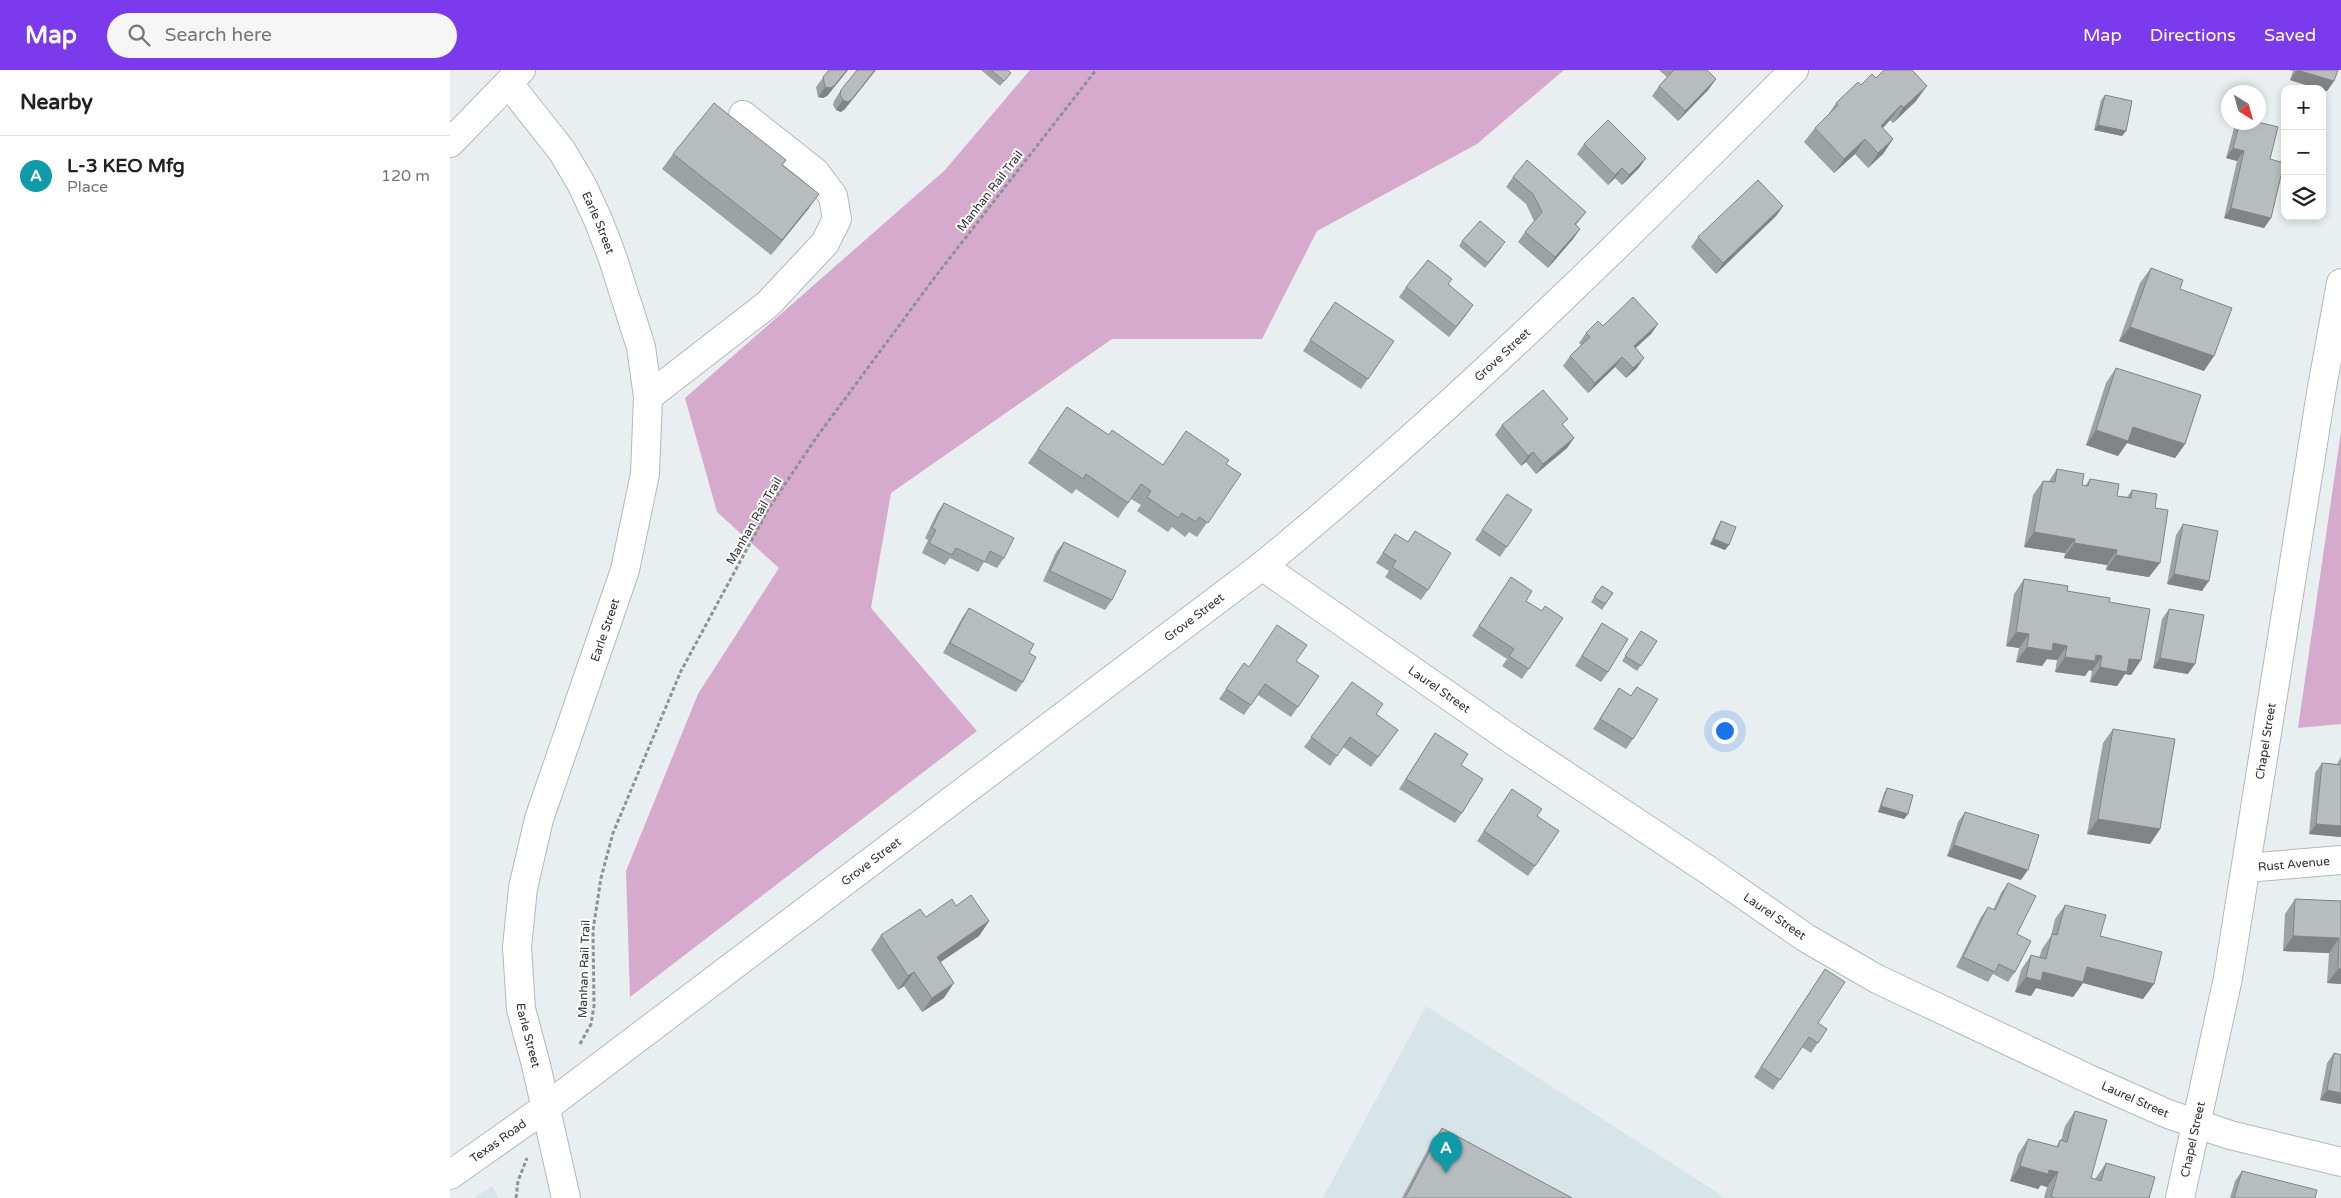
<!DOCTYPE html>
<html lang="en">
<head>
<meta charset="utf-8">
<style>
  body { margin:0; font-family:"Varela Round",sans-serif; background:#f6f6f6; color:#222 }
  .controls { position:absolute; right:15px; top:15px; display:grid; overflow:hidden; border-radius:10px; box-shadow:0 2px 8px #0003 }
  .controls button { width:45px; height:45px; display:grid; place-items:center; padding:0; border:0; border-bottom:1px solid #e0e0e0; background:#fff; color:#222; font:25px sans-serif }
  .compass { position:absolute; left:1771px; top:15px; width:45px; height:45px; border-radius:50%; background:#fff; box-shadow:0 2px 8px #0003; rotate:143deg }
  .you { position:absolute; left:1274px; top:660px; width:18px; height:18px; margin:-12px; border:4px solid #fff; border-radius:50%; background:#1a73e8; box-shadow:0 0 0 8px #1a73e833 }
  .badge { display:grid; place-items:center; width:32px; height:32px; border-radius:50%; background:#7c3aed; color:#fff; font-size:16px; font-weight:700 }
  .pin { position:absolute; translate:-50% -41px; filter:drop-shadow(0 1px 2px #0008) }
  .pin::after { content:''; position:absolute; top:26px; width:18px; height:15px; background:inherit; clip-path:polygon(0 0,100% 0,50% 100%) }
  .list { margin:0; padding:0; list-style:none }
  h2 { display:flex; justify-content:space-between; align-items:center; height:65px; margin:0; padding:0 20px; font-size:21px }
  h2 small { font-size:16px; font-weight:400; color:#767676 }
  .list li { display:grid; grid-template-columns:32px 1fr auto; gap:15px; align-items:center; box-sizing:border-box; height:80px; padding:0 20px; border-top:1px solid #e0e0e0 }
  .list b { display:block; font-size:19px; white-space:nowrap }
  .list p { margin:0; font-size:16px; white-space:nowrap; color:#767676 }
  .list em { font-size:16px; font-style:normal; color:#767676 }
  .icon { flex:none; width:28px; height:28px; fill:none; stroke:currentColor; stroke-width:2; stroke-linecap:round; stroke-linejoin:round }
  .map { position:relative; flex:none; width:1891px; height:1128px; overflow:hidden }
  header { display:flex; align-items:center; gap:30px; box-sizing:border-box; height:70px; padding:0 25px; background:#7c3aed; color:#fff }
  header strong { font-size:24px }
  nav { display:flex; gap:28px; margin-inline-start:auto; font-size:18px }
  .search { width:350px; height:45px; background:#f6f6f6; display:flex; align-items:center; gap:12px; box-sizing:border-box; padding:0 18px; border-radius:28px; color:#767676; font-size:19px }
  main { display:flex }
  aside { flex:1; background:#fff }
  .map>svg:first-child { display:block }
  .built { fill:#d7e5e9 }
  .green { fill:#d6aacd }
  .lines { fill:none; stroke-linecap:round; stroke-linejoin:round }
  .minor-casing { stroke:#b3b8ba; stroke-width:30 }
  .major-casing { stroke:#b3b8ba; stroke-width:30 }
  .path { stroke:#8d9292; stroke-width:3; stroke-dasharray:4 2.5; stroke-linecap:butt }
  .minor { stroke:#fff; stroke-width:28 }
  .major { stroke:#fff; stroke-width:28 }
  .wall { fill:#9da2a3 }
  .shaded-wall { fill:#808485 }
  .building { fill:#b7bcbe; stroke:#808485 }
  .labels { text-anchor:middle; stroke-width:4; stroke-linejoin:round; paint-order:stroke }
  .street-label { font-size:12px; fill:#2d2f2f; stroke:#fff }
</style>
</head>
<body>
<header>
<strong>Map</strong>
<div class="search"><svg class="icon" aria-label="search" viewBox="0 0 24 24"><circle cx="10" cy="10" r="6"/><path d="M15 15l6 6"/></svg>Search here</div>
<nav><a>Map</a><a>Directions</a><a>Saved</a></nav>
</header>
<main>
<aside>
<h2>Nearby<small></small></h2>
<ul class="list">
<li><span class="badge" style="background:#0f9aa8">A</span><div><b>L-3 KEO Mfg</b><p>Place</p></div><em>120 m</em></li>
</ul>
</aside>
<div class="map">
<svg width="1891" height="1128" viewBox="0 0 1891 1128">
  <rect width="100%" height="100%" fill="#e9eff0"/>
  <g class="built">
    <path d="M976,936L1276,1128H873Z"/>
    <path d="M42,1116L49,1128H24Z"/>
  </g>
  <g class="green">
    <path d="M580,0H1114L1027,74L867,161L812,269H662L441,423L421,538L527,661L180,927L176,801L248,624L329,498L267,442L235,328L495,100Z"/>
    <path d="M1891,362V654L1848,658Z"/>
  </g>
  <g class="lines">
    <g class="minor-casing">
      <g id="minor">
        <path id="s1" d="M59,14L112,81L132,115L149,152L163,189L191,277L198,327L195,404L175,500L89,749L73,818L67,877L71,939L86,995L116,1128"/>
        <path d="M198,327L318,234L375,173L387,149L383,126L365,102L293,45"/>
        <path id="s2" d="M812,496L1062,670L1258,800L1356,868L1427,909L1639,1009L1718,1044L1780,1065L1891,1092"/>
        <path id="s3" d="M1796,798L1891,790"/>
        <path id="s4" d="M0,1105L95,1038L812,496C1000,342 1173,172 1344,0"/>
      </g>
    </g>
    <g class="major-casing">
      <g id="major">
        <path d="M0,73L71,0"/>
        <path id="s5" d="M1730,1128L1778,908L1871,323L1891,213"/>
      </g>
    </g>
    <g class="path">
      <path d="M130,974L141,954L144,936L143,860L151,808L163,763L231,601L319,438L366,368L485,207L646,0"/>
      <path d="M66,1128L68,1111L77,1088"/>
    </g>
    <use href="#minor" class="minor"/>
    <use href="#major" class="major"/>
  </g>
  <g class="wall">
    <path d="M379,0H398L377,26L373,28L368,27L366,17Z"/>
    <path d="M531,0H558L561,3L550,16Z"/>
    <path d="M1209,0H1257L1259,19L1228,51L1202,26L1209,16L1217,7Z"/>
    <path d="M1839,0H1888L1884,11L1877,21L1872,20V19H1869L1840,10L1843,1Z"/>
    <path d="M1426,8L1466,31L1443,53L1440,50L1433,58L1443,69L1433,84L1418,98L1405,84L1384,103L1354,72L1365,58L1378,45L1386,33L1411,15Z"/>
    <path d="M391,20L395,39L391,42L386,40L383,35L384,31Z"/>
    <path d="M1655,25L1676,61L1672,66L1644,60L1651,30Z"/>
    <path d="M1788,52H1808L1820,89L1821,148L1814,158L1774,148L1787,91L1776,88L1784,58Z"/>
    <path d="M1134,74L1196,88L1189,98L1172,115L1165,108L1158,115L1127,84Z"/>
    <path d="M223,84L336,90L332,95L359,138L321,185L212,99Z"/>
    <path d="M1063,107L1136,142L1126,155L1130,159L1123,169L1098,198L1068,172L1075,162L1084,151L1076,134L1056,117Z"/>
    <path d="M1333,136L1326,146L1266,204L1241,177L1248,167Z"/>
    <path d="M1012,171L1052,177L1035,198L1009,176Z"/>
    <path d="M1701,198L1730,219L1754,301L1669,271L1690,213Z"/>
    <path d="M998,215L1023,235L999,267L949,227L956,217Z"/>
    <path d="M878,242L944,271L911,319L853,281Z"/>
    <path d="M1208,254L1201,264L1185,278L1187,298L1176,308L1165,297L1138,323L1113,296L1120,286L1131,275L1129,273L1136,263Z"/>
    <path d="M1666,298L1735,374L1725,388L1677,373L1668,386L1636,375L1656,313Z"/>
    <path d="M617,337L659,365L713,395L776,394L791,404L747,467L739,462L735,467L722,457L718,462L687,441L691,435L681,429L668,448L626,419L622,424L578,393Z"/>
    <path d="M1052,355L1113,356L1124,368L1117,378L1086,404L1076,392L1071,396L1045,365Z"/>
    <path d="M1607,399L1632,415L1635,416L1640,409L1667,426L1677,427L1682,420L1705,438L1699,507L1656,500L1657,495L1614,488L1615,483L1574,477L1583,425L1593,411H1599Z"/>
    <path d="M1057,424L1082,440L1050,487L1025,470Z"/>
    <path d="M494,433L554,488L547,498L534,492L528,502L500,488L495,495L472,483L478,470L475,468L487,443Z"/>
    <path d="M1271,451L1275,480L1260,474L1268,456Z"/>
    <path d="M1733,454L1752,521L1717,514L1726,465Z"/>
    <path d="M965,461L978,520L971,530L935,507L939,501L926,493L945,464L958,472Z"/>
    <path d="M614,472L662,530L655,540L593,511L606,482Z"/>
    <path d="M1061,507L1076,531L1091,541L1113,548L1072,609L1052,596L1057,589L1022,566Z"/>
    <path d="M1574,509L1659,532L1691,590L1681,605L1675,604L1667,616L1640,612L1642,601L1639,600L1635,606L1605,602L1607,590L1597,589L1592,596L1566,592L1569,578L1556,576L1564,524Z"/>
    <path d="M1152,516L1163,523L1152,540L1141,532Z"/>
    <path d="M519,538L579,583L573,612L566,622L493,583L512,548Z"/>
    <path d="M1719,539L1738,604L1703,598L1712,549Z"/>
    <path d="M1152,553L1158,602L1151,612L1125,596Z"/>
    <path d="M1191,561L1207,571L1187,601L1172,591Z"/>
    <path d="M846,591L869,606L841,647L808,625L794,645L769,629L794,593L799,597Z"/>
    <path d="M902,612L926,644L948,660L921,697L893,677L880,696L854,677Z"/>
    <path d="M1187,617L1183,669L1176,679L1143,659L1169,618L1181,626Z"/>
    <path d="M1663,659L1710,759L1700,774L1637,764L1653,673Z"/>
    <path d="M985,663L1011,695L1012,743L1005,753L949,719Z"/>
    <path d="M1891,687V767L1859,764L1865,703L1872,693L1887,694Z"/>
    <path d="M1437,718L1458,744L1454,749L1428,742L1434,723Z"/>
    <path d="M1062,719L1087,746L1109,761L1078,806L1027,771Z"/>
    <path d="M1515,742L1571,810L1497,786L1508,752Z"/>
    <path d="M1558,813L1567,864L1565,902L1558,912L1543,904L1538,912L1506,897L1531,847L1538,837L1543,840L1551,823Z"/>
    <path d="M1845,829L1891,831V914L1877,913L1879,883L1833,881L1835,844Z"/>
    <path d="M1615,835L1704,914L1693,929L1633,913L1623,927L1586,918L1581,926L1565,922L1571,900L1581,885L1589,888L1592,879L1601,866L1605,849Z"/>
    <path d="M506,836L539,851L529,866L490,892L494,928L472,942L454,916L448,920L421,880L431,865L476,847Z"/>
    <path d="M1375,899L1368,953L1377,959L1361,983L1352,977L1323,1020L1304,1007Z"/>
    <path d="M1884,983L1891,985V1034L1870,1030L1877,993Z"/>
    <path d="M1625,1041L1641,1108L1645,1109L1656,1093L1699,1128H1594L1597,1117L1591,1115L1588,1119L1560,1111L1568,1084L1578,1069L1606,1077L1610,1070H1611L1615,1056Z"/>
    <path d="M992,1058L1122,1128H952L979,1077Z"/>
    <path d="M1792,1101L1865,1128H1780L1785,1111Z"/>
  </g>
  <g class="shaded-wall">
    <path d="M397,0H398L377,26L373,28L368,27L375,17Z"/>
    <path d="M425,0H426L395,39L391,42L386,40L393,30Z"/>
    <path d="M1847,0L1884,11L1877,21L1872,20V19H1869L1840,10Z"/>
    <path d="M1266,9L1259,19L1228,51L1235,41Z"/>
    <path d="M1477,16L1466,31L1443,53L1453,38Z"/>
    <path d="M1451,35L1440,50L1421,71L1431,56Z"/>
    <path d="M1648,55L1676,61L1672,66L1644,60Z"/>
    <path d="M1415,69L1405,84L1384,103L1394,89Z"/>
    <path d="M1443,69L1433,84L1418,98L1428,83Z"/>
    <path d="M1783,78L1794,81L1787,91L1776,88Z"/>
    <path d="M1196,88L1189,98L1172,115L1179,105Z"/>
    <path d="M1172,98L1165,108L1158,115L1165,105Z"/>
    <path d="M369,124L359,138L321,185L332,170Z"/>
    <path d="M1333,136L1326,146L1266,204L1273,193Z"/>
    <path d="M1781,138L1821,148L1814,158L1774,148Z"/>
    <path d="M1130,159L1123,169L1098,198L1105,187Z"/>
    <path d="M1023,235L1016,245L999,267L1006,257Z"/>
    <path d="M1208,254L1201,264L1177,286L1184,276Z"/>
    <path d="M1680,257L1764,286L1754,301L1669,271Z"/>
    <path d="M1172,287L1165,297L1138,323L1145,313Z"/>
    <path d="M1194,288L1187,298L1176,308L1183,298Z"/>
    <path d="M1683,357L1735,374L1725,388L1677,373L1668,386L1636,375L1646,360Z"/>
    <path d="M1124,368L1117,378L1086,404L1093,394Z"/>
    <path d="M1083,382L1076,392L1071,396L1078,386Z"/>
    <path d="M1584,462L1625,469L1615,483L1574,477Z"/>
    <path d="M1264,469L1279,475L1275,480L1260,474Z"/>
    <path d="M1624,473L1667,480L1657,495L1614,488Z"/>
    <path d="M1666,485L1710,493L1699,507L1656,500Z"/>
    <path d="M1724,504L1759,511L1752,521L1717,514Z"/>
    <path d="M1566,562L1579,564L1569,578L1556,576Z"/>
    <path d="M1603,573L1617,576L1607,590L1597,589L1592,596L1566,592L1577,577Z"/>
    <path d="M1646,585L1652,586L1642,601L1639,600L1635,606L1605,602L1615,587Z"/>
    <path d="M1710,588L1745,594L1738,604L1703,598Z"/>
    <path d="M1679,589L1691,590L1681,605L1675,604L1667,616L1640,612L1650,597Z"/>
    <path d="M1431,736L1458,744L1454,749L1428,742Z"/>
    <path d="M1648,749L1710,759L1700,774L1637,764Z"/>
    <path d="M1866,754L1891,756V767L1859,764Z"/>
    <path d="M1504,775L1578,800L1571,810L1497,786Z"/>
    <path d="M539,851L529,866L476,902L487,887Z"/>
    <path d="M1843,866L1889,868L1879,883L1833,881Z"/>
    <path d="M1637,897L1704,914L1693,929L1633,913L1623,927L1586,918L1581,926L1565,922L1576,907L1593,902Z"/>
    <path d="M1888,899H1891V914L1877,913Z"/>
    <path d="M464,902L454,916L448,920L458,906Z"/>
    <path d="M504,913L494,928L472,942L482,928Z"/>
    <path d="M1877,1020L1891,1023V1034L1870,1030Z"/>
    <path d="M1570,1096L1599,1100L1608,1102L1597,1117L1591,1115L1588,1119L1560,1111Z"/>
  </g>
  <g class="building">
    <path d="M379,0H397L384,16L380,18L375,17L373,7Z"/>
    <path d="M407,0H425L402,29L398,32L393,30L390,25L391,20Z"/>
    <path d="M541,0H558L561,3L554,11Z"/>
    <path d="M1224,0H1257L1266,9L1235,41L1209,16Z"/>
    <path d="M1434,0H1462L1477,16L1453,38L1451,35L1431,56L1443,69L1428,83L1415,69L1394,89L1365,58L1388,35L1386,33L1408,12L1411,15L1422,4L1426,8Z"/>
    <path d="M1847,0H1888L1884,11Z"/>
    <path d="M1655,25L1682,31L1676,61L1648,55Z"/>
    <path d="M264,33L336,90L332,95L369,124L332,170L223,84Z"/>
    <path d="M1158,50L1196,88L1179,105L1172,98L1165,105L1134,74Z"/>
    <path d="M1790,52H1808L1828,57L1820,89L1834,93L1821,148L1781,138L1794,81L1783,78Z"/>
    <path d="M1077,90L1136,142L1125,154L1130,159L1105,187L1075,162L1092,142L1083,124L1063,107Z"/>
    <path d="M1308,110L1333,136L1273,193L1248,167Z"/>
    <path d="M1030,151L1055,172L1038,193L1012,171Z"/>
    <path d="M978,190L1002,209L998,214L1023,235L1006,257L956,217Z"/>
    <path d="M1701,198L1733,210L1730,219L1782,238L1764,286L1680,257Z"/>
    <path d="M1183,227L1208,254L1184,276L1194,288L1183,298L1172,287L1145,313L1120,286L1140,267L1136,263L1148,251L1153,256Z"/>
    <path d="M885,232L944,271L918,309L860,270Z"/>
    <path d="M1666,298L1751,325L1735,374L1683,357L1678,371L1646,360Z"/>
    <path d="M1093,320L1118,349L1112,354L1124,368L1093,394L1083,382L1078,386L1052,355Z"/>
    <path d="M617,337L659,365L662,360L713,395L736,361L779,390L776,394L791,404L758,453L749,447L746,452L732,443L728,448L697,427L701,421L691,414L678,433L636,404L633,409L588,379Z"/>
    <path d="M1607,399L1634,404L1632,415L1638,416L1640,409L1669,414L1667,426L1681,428L1682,420L1707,424L1705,438L1718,440L1710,493L1666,485L1667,480L1624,473L1625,469L1584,462L1593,411L1605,412Z"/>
    <path d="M1057,424L1082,440L1057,477L1032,460Z"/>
    <path d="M494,433L564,468L554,488L540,481L535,492L506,478L502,485L479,473L486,460L482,458Z"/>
    <path d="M1271,451L1286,457L1279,475L1264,469Z"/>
    <path d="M1733,454L1768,461L1759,511L1724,504Z"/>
    <path d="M965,461L1001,483L978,520L942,497L946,491L933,483L945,464L958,472Z"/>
    <path d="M614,472L676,501L662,530L600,501Z"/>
    <path d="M1061,507L1082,521L1076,531L1092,541L1095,536L1113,548L1079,599L1059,586L1064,579L1029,556Z"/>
    <path d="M1574,509L1618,516L1617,521L1660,528L1659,532L1700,539L1691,590L1679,589L1677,602L1650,597L1652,586L1646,585L1645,591L1615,587L1617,576L1603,573L1602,581L1577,577L1579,564L1566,562Z"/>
    <path d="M1152,516L1163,523L1155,534L1144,527Z"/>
    <path d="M519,538L584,574L579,583L586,587L573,612L500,573Z"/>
    <path d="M1719,539L1754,545L1745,594L1710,588Z"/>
    <path d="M1152,553L1178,569L1158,602L1132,586Z"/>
    <path d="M827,555L857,575L846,591L869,606L848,637L815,614L801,635L776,619L794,593L799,597Z"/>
    <path d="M1191,561L1207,571L1191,596L1175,586Z"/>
    <path d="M902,612L933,634L926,644L948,660L928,687L900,667L887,686L861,667Z"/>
    <path d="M1187,617L1208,629L1183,669L1150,649L1169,618L1181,626Z"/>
    <path d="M1663,659L1725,669L1710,759L1648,749Z"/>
    <path d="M985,663L1018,684L1011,695L1033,709L1012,743L956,709Z"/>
    <path d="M1872,693L1891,695V756L1866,754Z"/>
    <path d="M1437,718L1463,725L1458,744L1431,736Z"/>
    <path d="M1062,719L1092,739L1087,746L1109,761L1085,796L1034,761Z"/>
    <path d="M1515,742L1589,765L1578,800L1504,775Z"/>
    <path d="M1558,813L1586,826L1567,864L1581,871L1565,902L1549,894L1545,902L1513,887L1538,837L1545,840Z"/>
    <path d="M521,825L539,851L487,887L504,913L482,928L464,902L458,906L431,865L470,839L476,847L502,829L506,836Z"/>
    <path d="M1845,829L1891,831V899H1888L1889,868L1843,866Z"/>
    <path d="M1615,835L1656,845L1650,866L1712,882L1704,914L1637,897L1633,912L1593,902L1591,911L1576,907L1581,885L1596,889L1602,864L1607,865Z"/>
    <path d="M1375,899L1395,912L1368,953L1377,959L1368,973L1359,967L1330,1010L1311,997Z"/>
    <path d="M1884,983L1891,985V1023L1877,1020Z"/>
    <path d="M1625,1041L1657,1050L1641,1108L1651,1111L1656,1093L1705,1107L1699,1128H1605L1601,1127L1608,1102L1599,1100L1598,1104L1570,1096L1578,1069L1608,1077L1610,1070L1617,1072Z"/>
    <path d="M992,1058L1122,1128H955Z"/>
    <path d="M1792,1101L1867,1120L1865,1128H1784Z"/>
  </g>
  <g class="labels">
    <g class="street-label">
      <text transform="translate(540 121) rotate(-52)" y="4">Manhan Rail Trail</text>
      <text dy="4" stroke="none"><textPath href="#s1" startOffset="166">Earle Street</textPath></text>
      <text dy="4" stroke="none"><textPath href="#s4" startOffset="1335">Grove Street</textPath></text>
      <text transform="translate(304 451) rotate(-60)" y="4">Manhan Rail Trail</text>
      <text dy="4" stroke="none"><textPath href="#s4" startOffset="930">Grove Street</textPath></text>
      <text transform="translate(155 560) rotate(-71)" y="4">Earle Street</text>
      <text dy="4" stroke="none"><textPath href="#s2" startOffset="216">Laurel Street</textPath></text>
      <text dy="4" stroke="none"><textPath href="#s5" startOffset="465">Chapel Street</textPath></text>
      <text dy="4" stroke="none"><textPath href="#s4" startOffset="525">Grove Street</textPath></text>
      <text dy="4" stroke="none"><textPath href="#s3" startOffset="48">Rust Avenue</textPath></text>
      <text dy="4" stroke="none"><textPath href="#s2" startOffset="621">Laurel Street</textPath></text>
      <text transform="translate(134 899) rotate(-88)" y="4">Manhan Rail Trail</text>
      <text dy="4" stroke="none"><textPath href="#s1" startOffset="1006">Earle Street</textPath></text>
      <text dy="4" stroke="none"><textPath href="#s2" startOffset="1026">Laurel Street</textPath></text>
      <text dy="4" stroke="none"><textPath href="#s5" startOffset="60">Chapel Street</textPath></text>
      <text dy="4" stroke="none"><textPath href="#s4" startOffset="59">Texas Road</textPath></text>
    </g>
  </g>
</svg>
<div class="controls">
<button>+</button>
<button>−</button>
<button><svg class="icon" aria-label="layers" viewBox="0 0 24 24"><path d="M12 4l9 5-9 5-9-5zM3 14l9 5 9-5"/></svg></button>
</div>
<svg class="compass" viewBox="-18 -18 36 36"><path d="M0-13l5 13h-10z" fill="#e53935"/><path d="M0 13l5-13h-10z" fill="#767676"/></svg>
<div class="you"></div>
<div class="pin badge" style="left:996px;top:1103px;background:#0f9aa8">A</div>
</div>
</main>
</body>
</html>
